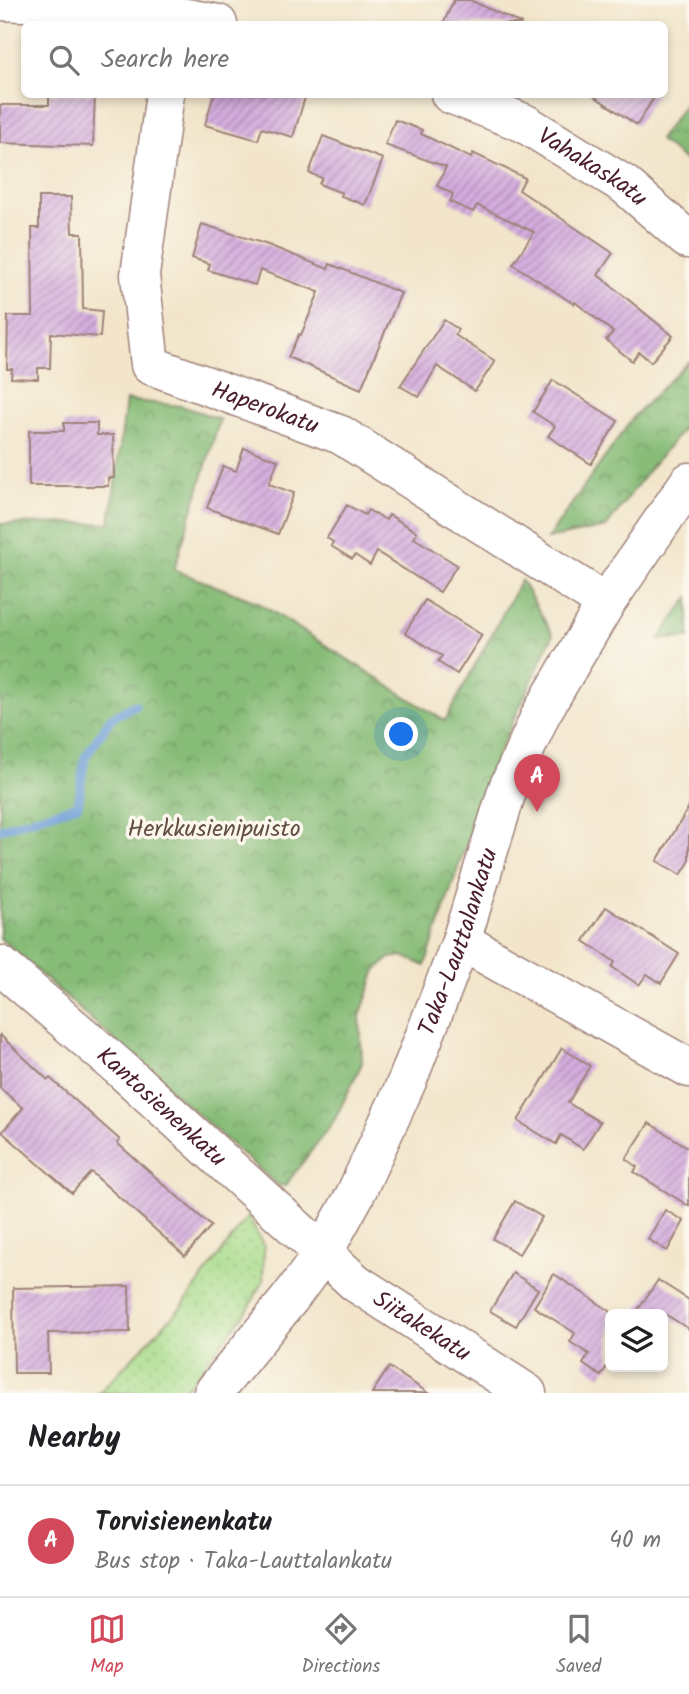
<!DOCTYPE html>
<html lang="en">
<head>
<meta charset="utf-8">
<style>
  body { margin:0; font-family:Kalam,sans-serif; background:#f2f2f2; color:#202124 }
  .controls { position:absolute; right:21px; bottom:21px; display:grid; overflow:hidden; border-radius:10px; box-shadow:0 4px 10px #0003 }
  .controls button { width:63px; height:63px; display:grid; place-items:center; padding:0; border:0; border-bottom:2px solid #e0e0e0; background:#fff; color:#202124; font:35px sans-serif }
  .you { position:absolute; left:402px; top:735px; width:24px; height:24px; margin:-18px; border:5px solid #fff; border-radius:50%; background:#1a73e8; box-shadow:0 0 0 10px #1a73e833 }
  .badge { display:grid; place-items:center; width:46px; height:46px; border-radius:50%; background:#d1495b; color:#fff; font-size:23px; font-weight:700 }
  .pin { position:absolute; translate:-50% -58px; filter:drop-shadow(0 2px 4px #0008) }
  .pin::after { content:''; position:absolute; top:37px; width:24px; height:21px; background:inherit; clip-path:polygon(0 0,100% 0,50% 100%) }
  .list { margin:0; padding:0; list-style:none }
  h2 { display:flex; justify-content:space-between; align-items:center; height:91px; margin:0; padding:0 28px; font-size:30px }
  h2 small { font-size:23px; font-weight:400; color:#757577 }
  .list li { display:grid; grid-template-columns:46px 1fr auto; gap:21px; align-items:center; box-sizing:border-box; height:112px; padding:0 28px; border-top:2px solid #e0e0e0 }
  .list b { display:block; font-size:26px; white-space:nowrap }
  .list p { margin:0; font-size:23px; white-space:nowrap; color:#757577 }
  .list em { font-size:23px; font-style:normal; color:#757577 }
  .icon { flex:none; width:38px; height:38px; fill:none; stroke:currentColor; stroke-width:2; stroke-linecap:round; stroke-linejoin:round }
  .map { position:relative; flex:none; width:689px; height:1393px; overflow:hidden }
  .search { position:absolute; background:#fff; box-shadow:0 4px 10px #0003; left:21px; right:21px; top:21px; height:77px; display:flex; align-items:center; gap:18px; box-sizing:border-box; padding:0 24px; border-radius:10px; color:#757577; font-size:26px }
  .sheet { height:203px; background:#fff }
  nav { display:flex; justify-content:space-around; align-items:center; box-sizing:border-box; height:98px; border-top:2px solid #e0e0e0; background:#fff; font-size:19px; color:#757577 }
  nav a { display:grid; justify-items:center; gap:4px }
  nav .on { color:#d1495b }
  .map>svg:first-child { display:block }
  .grass { fill:url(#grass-dots); stroke:#797e5b; stroke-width:2 }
  .forest { fill:url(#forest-crowns); stroke:#686e51; stroke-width:2 }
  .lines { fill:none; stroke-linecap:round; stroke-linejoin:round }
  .stream { stroke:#6e9ed7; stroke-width:9 }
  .building { fill:url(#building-hatch) }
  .minor-casing { stroke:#9e827a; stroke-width:41 }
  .major-casing { stroke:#9e827a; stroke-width:41 }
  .minor { stroke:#fff; stroke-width:38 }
  .major { stroke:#fff; stroke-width:38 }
  .labels { text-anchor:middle; stroke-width:7; stroke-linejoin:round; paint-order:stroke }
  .street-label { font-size:24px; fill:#4a1f2b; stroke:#fbf7ec }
  .park-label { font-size:24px; fill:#624e43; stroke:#fbf7ec }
</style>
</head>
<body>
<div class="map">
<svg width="689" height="1393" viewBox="0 0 689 1393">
  <defs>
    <pattern id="grass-dots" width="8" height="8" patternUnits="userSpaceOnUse" patternTransform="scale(1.75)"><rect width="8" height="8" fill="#a8dc8b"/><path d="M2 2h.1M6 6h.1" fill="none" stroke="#92bc78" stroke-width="1.8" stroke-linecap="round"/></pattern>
    <pattern id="forest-crowns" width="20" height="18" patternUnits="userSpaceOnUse" patternTransform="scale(1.75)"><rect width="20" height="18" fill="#86bc77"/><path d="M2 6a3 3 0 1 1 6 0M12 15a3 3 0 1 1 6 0" fill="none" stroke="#709862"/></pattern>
    <pattern id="building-hatch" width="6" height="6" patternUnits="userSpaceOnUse" patternTransform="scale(1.75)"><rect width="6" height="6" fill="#d4adde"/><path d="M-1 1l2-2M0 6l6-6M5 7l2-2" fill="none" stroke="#ae8cb4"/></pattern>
  </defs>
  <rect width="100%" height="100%" fill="#fbf7ec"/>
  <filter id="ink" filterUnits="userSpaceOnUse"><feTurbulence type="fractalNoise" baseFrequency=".0143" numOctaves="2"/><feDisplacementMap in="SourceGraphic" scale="14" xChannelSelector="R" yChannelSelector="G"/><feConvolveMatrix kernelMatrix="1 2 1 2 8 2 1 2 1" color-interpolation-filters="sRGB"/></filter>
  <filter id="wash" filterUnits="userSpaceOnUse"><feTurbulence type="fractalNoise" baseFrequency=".00686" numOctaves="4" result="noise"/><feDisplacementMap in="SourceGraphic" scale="28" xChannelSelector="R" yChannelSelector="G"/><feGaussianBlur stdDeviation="1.57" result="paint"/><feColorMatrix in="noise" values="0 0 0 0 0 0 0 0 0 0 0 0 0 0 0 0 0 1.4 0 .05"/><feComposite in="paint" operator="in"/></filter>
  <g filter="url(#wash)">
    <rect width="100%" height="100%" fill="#f2e5ca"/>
    <path class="grass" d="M248,1216L264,1247L263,1282L248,1309L193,1380L180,1393H99L182,1306Z"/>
    <g class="forest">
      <path d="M689,98V164L659,140Z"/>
      <path d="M689,361V422L648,471L606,527L547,539L635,415Z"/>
      <path d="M126,400L181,406L220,419L174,570L257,602L445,721L521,580L553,635L492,767L425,966L403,956L390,958L376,970L360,1016L362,1063L335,1119L285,1186L277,1185L0,938V524L110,523Z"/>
      <path d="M689,597V638L659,639Z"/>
    </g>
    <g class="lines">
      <path class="stream" d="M0,829L78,805L85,757L111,718L135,705"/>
    </g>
    <g id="blocks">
      <g class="building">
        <path d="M454,0H470L522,24H443Z"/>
        <path d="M49,94H95L93,146L0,143V105H49Z"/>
        <path d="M214,94H306L293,137L262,128L258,140L205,125Z"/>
        <path d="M591,94H656L637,125Z"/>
        <path d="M395,120L422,130L421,134L471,158L473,153L525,178L519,190L613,253L598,275L673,336L651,362L639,352L632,361L606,340L613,332L575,302L574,304L513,264L534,232L477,205L473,212L450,202L453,194L437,186L446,167L385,145Z"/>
        <path d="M323,136L383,159L365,205L341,196L342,193L319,184L322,178L309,173Z"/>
        <path d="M39,197H71L72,233H82L83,309L102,311L100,337L51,333L50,368H38V379L11,378L12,369H7L8,316H33L32,228H39Z"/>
        <path d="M202,224L268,245L328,269L330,264L401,293L361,389L288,357L299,334L301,335L319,292L260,270L255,285L208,270L210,264L192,258Z"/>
        <path d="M444,320L458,329L455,335L495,361L475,391L437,366L419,397L400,386Z"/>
        <path d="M553,380L618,421L591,464L548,436L555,426L533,412Z"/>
        <path d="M64,423H97V435H113L114,478H108V486H29V431H64Z"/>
        <path d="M244,448L278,460L269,484L294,493L278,534L207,508L223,466L236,471Z"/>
        <path d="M347,505L365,515L368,510L386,520L389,515L417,532L414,538L457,565L440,592L377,552L370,565L355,555L352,559L331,546L333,542L327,538Z"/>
        <path d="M425,600L482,635L457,674L438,662L442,656L405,633Z"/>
        <path d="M689,807V862L681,875L657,861Z"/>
        <path d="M606,907L679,954L661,983L647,974L639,985L612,967L615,962L584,941Z"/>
        <path d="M0,1035L48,1080L50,1078L120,1140L117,1143L211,1226L185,1256L91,1172L72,1193L2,1132L23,1108L0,1088Z"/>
        <path d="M562,1048L590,1066L568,1103L600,1122L583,1149L561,1135L556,1144L518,1121Z"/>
        <path d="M649,1123L689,1148V1206L634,1172L637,1167L626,1159Z"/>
        <path d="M515,1201L542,1217L519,1254L493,1239Z"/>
        <path d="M665,1210L684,1221L667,1251L648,1239Z"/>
        <path d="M513,1273L538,1289L516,1326L490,1311Z"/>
        <path d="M554,1274L610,1311V1368L607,1366L601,1376L583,1364L589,1354L570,1342L575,1333L534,1307Z"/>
        <path d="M658,1280L689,1300V1329L665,1314H635Z"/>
        <path d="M129,1286L130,1332L48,1333L49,1373H14L13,1288Z"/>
        <path d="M389,1367L428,1393H372Z"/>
      </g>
    </g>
  </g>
  <g filter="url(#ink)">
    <use href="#blocks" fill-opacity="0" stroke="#9e827a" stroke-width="2"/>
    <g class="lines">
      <g class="minor-casing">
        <g id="minor">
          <path d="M0,1C73,4 147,9 218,24"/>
          <path id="s1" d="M165,94L140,275L150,365L341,435L606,603"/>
          <path id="s2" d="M450,94L524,123L625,185L687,239"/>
          <path d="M461,941L689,1068"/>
          <path id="s3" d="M0,965L120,1068L356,1283L527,1393"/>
        </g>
      </g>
      <g class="major-casing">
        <g id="major">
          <path id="s4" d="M213,1393L291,1297L323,1253L355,1195L408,1079L443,988L461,941L508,788L541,714L606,603L689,482"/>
        </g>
      </g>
      <use href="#minor" class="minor"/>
      <use href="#major" class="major"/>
    </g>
  </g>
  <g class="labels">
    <g class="street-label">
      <text dy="8" stroke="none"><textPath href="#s2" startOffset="161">Vahakaskatu</textPath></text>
      <text dy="8" stroke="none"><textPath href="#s1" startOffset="396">Haperokatu</textPath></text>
      <text dy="8" stroke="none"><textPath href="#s4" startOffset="518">Taka-Lauttalankatu</textPath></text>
      <text dy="8" stroke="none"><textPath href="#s3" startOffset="215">Kantosienenkatu</textPath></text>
      <text dy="8" stroke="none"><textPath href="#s3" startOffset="556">Siitakekatu</textPath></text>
    </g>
    <g class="park-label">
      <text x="214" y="836">Herkkusienipuisto</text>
    </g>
  </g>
</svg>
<div class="controls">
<button><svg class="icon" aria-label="layers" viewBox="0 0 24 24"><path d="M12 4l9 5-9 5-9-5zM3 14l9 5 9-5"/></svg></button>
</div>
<div class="you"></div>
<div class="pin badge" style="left:537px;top:812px">A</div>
<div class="search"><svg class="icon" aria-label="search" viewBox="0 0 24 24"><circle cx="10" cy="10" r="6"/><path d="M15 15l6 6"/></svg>Search here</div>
</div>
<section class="sheet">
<h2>Nearby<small></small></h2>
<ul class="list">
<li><span class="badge">A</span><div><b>Torvisienenkatu</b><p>Bus stop · Taka-Lauttalankatu</p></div><em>40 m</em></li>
</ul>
</section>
<nav>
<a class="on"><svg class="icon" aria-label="map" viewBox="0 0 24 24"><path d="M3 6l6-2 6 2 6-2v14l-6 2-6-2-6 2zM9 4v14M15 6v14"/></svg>Map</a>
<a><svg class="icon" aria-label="directions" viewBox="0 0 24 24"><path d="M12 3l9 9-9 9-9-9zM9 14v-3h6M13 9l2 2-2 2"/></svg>Directions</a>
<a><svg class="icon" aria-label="saved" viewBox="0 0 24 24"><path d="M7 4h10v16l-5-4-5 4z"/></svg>Saved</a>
</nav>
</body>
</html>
